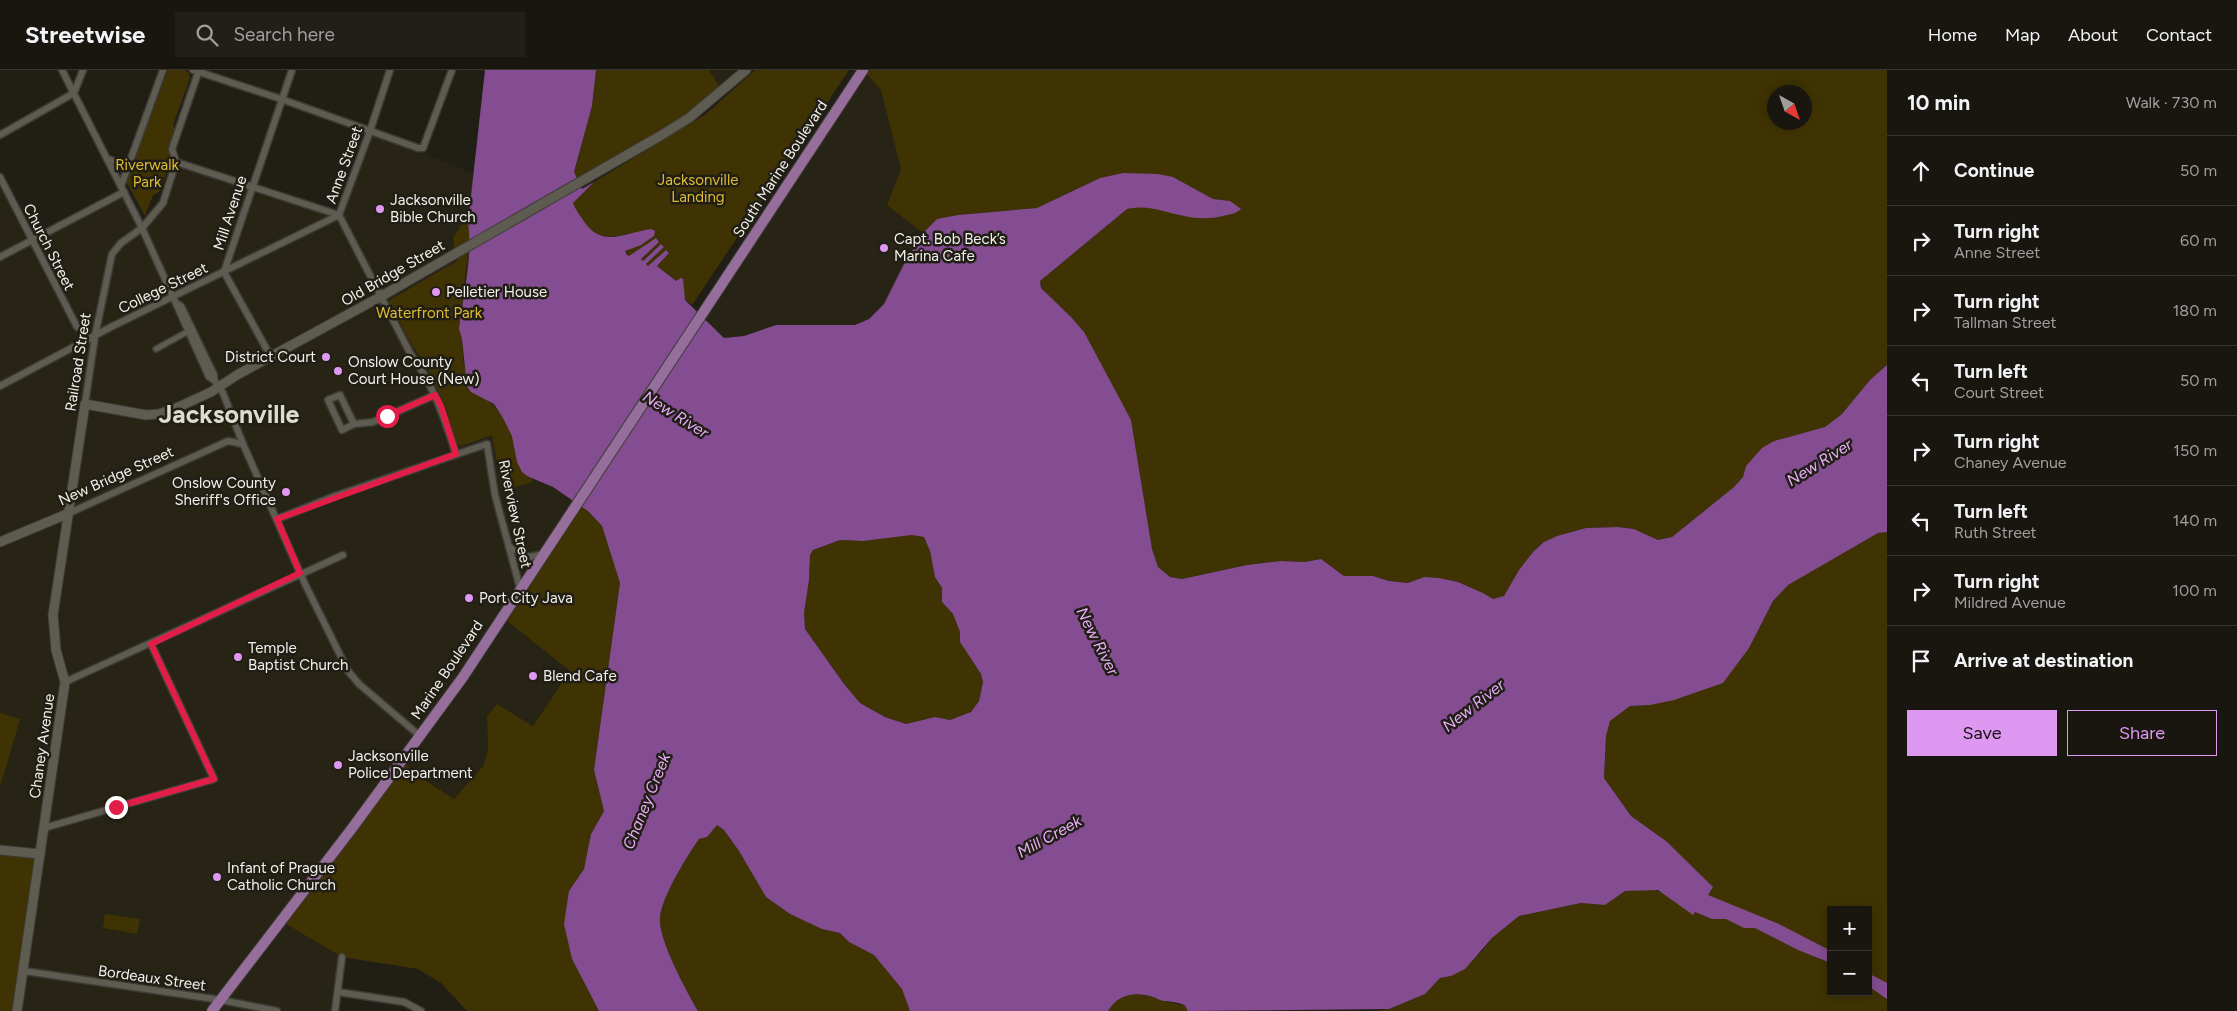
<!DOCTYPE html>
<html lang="en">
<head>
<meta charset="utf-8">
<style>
  body { margin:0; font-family:Figtree,sans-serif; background:#221f19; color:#f1f3f6 }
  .controls { position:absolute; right:15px; bottom:15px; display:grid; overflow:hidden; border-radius:0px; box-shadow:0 2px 12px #0003 }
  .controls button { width:45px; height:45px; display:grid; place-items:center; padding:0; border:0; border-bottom:1px solid #373530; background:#191610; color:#f1f3f6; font:25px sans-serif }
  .compass { position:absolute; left:1767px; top:15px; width:45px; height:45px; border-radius:50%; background:#191610; box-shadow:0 2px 12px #0003; rotate:140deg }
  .stop { position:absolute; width:15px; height:15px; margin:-11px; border:4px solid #e11d48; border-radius:50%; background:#fff }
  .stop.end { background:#e11d48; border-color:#fff; box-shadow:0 1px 5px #0008 }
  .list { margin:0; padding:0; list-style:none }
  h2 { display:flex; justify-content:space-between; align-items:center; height:65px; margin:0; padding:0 20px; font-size:21px }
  h2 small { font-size:16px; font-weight:400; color:#9f9f9f }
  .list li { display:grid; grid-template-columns:32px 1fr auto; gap:15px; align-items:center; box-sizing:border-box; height:70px; padding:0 20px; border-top:1px solid #373530 }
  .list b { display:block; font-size:19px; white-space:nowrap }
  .list p { margin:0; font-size:16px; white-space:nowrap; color:#9f9f9f }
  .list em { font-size:16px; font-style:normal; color:#9f9f9f }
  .actions { display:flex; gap:10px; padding:15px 20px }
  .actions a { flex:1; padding:11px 0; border:1px solid #de98f2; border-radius:0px; text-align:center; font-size:18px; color:#de98f2 }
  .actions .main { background:#de98f2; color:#111 }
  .icon { flex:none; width:28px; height:28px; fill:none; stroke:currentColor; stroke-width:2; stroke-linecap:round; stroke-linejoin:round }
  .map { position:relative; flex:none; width:1887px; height:941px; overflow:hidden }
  header { display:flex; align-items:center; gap:30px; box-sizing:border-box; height:70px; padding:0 25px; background:#191610; border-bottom:1px solid #373530 }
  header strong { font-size:24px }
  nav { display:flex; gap:28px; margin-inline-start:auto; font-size:18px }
  .search { width:350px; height:45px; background:#221f19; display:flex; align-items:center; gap:12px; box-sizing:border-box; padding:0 18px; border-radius:0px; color:#9f9f9f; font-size:19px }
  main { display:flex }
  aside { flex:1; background:#191610 }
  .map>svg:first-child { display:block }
  .built { fill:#282415 }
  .green { fill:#3f3303; fill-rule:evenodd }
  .water { fill:#844d92; fill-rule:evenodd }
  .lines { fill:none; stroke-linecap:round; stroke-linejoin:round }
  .pedestrian-casing { stroke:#3d3b36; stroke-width:8 }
  .minor-casing { stroke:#3d3b36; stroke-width:9 }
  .tertiary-casing { stroke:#3d3b36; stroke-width:11 }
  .secondary-casing { stroke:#3d3b36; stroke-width:11 }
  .primary-casing { stroke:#3d3b36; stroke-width:12 }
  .pedestrian { stroke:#5e5b51; stroke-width:5 }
  .minor { stroke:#5e5b51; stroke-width:6 }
  .tertiary { stroke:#5e5b51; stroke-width:9 }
  .secondary { stroke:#5e5b51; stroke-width:9 }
  .primary { stroke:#966e9b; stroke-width:10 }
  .route { stroke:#e11d48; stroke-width:6 }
  .poi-dot { fill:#de98f2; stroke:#211e16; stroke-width:2 }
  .labels { text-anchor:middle; stroke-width:5; stroke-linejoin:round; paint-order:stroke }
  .park-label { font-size:15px; fill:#debc31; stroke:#211e16 }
  .street-label { font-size:15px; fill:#f1f0ea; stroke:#211e16 }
  .poi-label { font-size:15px; fill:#f1f0ea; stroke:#211e16; text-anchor:start }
  .water-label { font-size:16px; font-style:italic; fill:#e9aef9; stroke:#211e16 }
  .town-label { font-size:25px; font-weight:bold; fill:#dedbcf; stroke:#211e16 }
</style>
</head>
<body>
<header>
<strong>Streetwise</strong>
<div class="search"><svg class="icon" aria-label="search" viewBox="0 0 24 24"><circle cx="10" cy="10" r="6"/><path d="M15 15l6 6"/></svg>Search here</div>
<nav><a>Home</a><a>Map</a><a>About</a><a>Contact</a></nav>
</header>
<main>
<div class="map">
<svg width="1887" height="941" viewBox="0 0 1887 941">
  <rect width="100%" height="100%" fill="#211e16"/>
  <g class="built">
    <path d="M709,0H744L722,21Z"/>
    <path d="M863,0L881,20L901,99L887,135L923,163L904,194L884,234L869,249L855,255H776L744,266L724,268L701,245Z"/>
    <path d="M370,61L474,104L468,153L527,406L553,417L577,433L502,547L570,601L533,656L497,634L487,646L488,679L484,695L454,729L417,705L402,691L282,851L342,887L335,941H17L0,780V118L4,116L31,170L124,122L142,157L163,133L176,92L339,145Z"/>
  </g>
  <g class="green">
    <path d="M168,0H184L188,2L190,8L173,55L175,59L170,75L172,88L159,122L153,125L145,146L126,111Z"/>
    <path d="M596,0H709L722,21L579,112L574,103L592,36Z"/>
    <path d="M755,0H849L692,235L685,230L676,211L657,196L669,183L666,180L648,197L646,194L664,177L661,174L642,191L641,189L658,172L656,169L629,187L625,181L646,171L645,160C610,169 587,175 573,133L594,112L706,44Z"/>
    <path d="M863,0H1887V295L1870,310L1842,344L1825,357L1774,371L1746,396L1743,407L1734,417L1672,467L1658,470L1634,459L1618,457L1586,458L1557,466L1544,472L1533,482L1519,500L1504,526L1493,529L1483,523L1458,512L1439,508L1424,507L1408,513L1389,511L1373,506H1344L1321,489L1305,492L1281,491L1247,495L1182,509L1170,507L1158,497L1152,479L1131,350L1071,247L1041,218L1040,211L1127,139L1137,136L1156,137L1184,146L1230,131L1213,129L1173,107L1123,103L1100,108L1037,138L958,145L937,149L923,163L887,135L901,99L881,20ZM1774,22H1804V52H1774Z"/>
    <path d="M465,150L468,153L470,165L459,259L462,269L463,290L471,322C506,332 516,376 527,406L532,408V412L502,421L492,365L461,376L456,373L446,339L427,297L412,275L389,232L390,230L457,191L453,168Z"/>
    <path d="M577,433L588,441L602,456L620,513L594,700L604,741L591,764L584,799L569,821L572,889L599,941H467L441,913L418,899L342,887L281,851L402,691L417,705L454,729L484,695L488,679L487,646L497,634L533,656L570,601L502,547Z"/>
    <path d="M1887,462V941H1376L1389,939L1425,924L1440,908L1451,906L1482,881L1492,868L1519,846L1582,833L1605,835L1625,821L1652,819L1666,824L1693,844L1704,832L1666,771L1631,746L1604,708L1606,666L1610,651L1630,636L1650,635L1749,578L1773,531L1788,514L1878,463ZM1831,840H1868V922H1831Z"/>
    <path d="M912,465L924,467L930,481L935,507L942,518V532L953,544L960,562V572L981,604L983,612L979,631L971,642L950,650L935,647L906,654L885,647L860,633L844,614L805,559L804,543L809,510L810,485L813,480L840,470L863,471Z"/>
    <path d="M0,643L20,649L0,717Z"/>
    <path d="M717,755L724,760L739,781L766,827L790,844L822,859L840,863L849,872L874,885L902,919L910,941H698C687,922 658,869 660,848C661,827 687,786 699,769L707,767Z"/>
    <path d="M0,780L40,784L17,941H0Z"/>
    <path d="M105,844L140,849L137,864L103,858Z"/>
    <path d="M1133,924C1152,924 1166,933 1184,935L1188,941H1108C1114,931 1122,926 1133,924Z"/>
  </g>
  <g class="water">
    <path d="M485,0H596L592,36L574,102L582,119L594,112L573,133C575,139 579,144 583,150C602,179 623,163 651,159L655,161L654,166L641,175L625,181L627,185L629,186L656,168L659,172L641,189L643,191L661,174L664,177L646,194L648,196L666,180L669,183L657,196L676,211L681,208L683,209L685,230L724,268L744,266L776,255H855L869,249L884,234L904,194L923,163L937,149L958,145L1037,138L1100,108L1123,103L1158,104L1173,107L1213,129L1230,131L1241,139C1235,144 1231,144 1223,146C1210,149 1198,149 1184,146C1164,142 1149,134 1127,139L1040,211L1041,218L1071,247L1084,262L1131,350L1152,479L1158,497L1170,507L1182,509L1247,495L1281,491L1305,492L1321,489L1344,506H1373L1389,511L1408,513L1424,507L1439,508L1458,512L1483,523L1493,529L1504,526L1519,500L1533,482L1544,472L1557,466L1586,458L1618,457L1634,459L1658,470L1672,467L1734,417L1743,407L1746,396L1762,378L1774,371L1825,357L1842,344L1870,310L1887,295V462L1878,463L1788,515L1773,531L1749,578L1723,613L1674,630L1650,635L1630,636L1610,651L1606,666L1604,708L1631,746L1666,771L1713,817L1708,825L1779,854L1831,881V893L1798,880L1755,858H1744L1726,849H1712L1695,842L1693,845L1658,820L1625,821L1605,835L1581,833L1519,846L1492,868L1465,899L1451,906L1440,908L1425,924L1389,939L1188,941C1186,939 1186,936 1184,935C1181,933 1167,931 1164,931C1161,931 1157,928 1153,927C1135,921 1118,924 1108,941H910L902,919L874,885L849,872L840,863L822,859L790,844L766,827L739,781L724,760L717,755L707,767L699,769C687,786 661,828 660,848C658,869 687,922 698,941H599L572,889L564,854L569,821L584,799L591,764L604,741L594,700L620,513L602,456L588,441L553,417L527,406L522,402L517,392L512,366L503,348L494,334L471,322L467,316L462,269L459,259C463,225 473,187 468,153ZM912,465L924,467L930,481L935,507L942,518V532L953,544L960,562V572L981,604L983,612L979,631L971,642L950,650L935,647L906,654L885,647L860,633L844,614L805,559L804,543L809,510L810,485L813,480L840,470L863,471Z"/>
    <path d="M1868,903L1887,913V929L1868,916Z"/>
  </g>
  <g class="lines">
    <g class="pedestrian-casing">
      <path id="pedestrian" d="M156,279L187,262"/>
    </g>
    <g class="minor-casing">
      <g id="minor">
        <path d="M62,0L142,158L209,307L214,310L223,323L243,374L305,514L348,601L359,614L420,666"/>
        <path d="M193,0L281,29L418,78H423L452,0"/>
        <path d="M390,0L370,61L339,145L410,283C433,314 444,347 456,384"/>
        <path d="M0,65L74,23L83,0"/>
        <path d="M107,89L121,93L130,91"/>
        <path d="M176,92L339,145"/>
        <path d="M0,107L77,257"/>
        <path d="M121,116L163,0"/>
        <path d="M0,187L124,122"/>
        <path d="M176,233L181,236L214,305V310"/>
        <path d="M271,287L224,202L292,0"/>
        <path d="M0,316L111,257L339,145"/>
        <path d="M85,334L95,266L112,184L121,173L142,158L163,133L176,92L172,79L199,0"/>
        <path d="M354,354L342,360L328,330L340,325L354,354L373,352L435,325"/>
        <path d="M67,444L228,371L243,374"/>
        <path d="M277,449L335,426L487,374L495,425L520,518"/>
        <path d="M509,477L529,487L544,484"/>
        <path d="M65,612L343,485"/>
        <path d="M44,758L214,709L151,574"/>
        <path d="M24,901L221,930L277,941"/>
        <path d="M338,922L404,932L421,941"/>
        <path d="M335,941L342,887"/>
      </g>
    </g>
    <g class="tertiary-casing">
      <path id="tertiary" d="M0,780L40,784"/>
    </g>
    <g class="secondary-casing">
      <g id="secondary">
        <path d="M0,472L67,444"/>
        <path d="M17,941L65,612L56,580L53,545L85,334L146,345L159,344L174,339L211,322L237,305L380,227L660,66L689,48L746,0"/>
      </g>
    </g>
    <g class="primary-casing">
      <path id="primary" d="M212,941L353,757L463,607L863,0"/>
    </g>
    <use href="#pedestrian" class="pedestrian"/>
    <use href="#minor" class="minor"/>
    <use href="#tertiary" class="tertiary"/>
    <use href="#secondary" class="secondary"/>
    <use href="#primary" class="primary"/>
  </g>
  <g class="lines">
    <path class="route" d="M116,737L214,709L151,574L300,503L277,449L456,384L441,336L435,325L387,346"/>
  </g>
  <g class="poi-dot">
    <circle cx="380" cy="139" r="5"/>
    <circle cx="884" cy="178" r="5"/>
    <circle cx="436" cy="222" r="5"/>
    <circle cx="326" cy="287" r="5"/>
    <circle cx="338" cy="301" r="5"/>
    <circle cx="286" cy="422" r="5"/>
    <circle cx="469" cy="528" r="5"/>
    <circle cx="238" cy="587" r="5"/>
    <circle cx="533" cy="606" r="5"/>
    <circle cx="338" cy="695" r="5"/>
    <circle cx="217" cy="807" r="5"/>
  </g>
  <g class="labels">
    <g class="park-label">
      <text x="147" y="100">Riverwalk<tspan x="147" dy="17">Park</tspan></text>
      <text x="698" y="115">Jacksonville<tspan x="698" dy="17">Landing</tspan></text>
      <text x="429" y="248">Waterfront Park</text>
    </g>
    <g class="street-label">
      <text transform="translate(344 95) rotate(-70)" y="5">Anne Street</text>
      <text transform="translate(780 99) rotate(-57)" y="5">South Marine Boulevard</text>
      <text transform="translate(230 143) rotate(-72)" y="5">Mill Avenue</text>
      <text transform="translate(49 177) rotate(63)" y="5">Church Street</text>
      <text transform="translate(393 203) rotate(-30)" y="5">Old Bridge Street</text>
      <text transform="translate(163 218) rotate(-26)" y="5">College Street</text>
      <text transform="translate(78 292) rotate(-81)" y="5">Railroad Street</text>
      <text transform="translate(116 406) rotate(-24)" y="5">New Bridge Street</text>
      <text transform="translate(515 444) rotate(78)" y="5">Riverview Street</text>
      <text transform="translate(447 600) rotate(-56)" y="5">Marine Boulevard</text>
      <text transform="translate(42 676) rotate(-82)" y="5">Chaney Avenue</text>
      <text transform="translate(152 908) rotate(8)" y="5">Bordeaux Street</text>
    </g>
    <g class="poi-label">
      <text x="390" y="135">Jacksonville<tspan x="390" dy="17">Bible Church</tspan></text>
      <text x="894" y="174">Capt. Bob Beck’s<tspan x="894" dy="17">Marina Cafe</tspan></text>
      <text x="446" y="227">Pelletier House</text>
      <text x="316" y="292" text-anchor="end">District Court</text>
      <text x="348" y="297">Onslow County<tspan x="348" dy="17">Court House (New)</tspan></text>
      <text x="276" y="418" text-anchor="end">Onslow County<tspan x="276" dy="17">Sheriff's Office</tspan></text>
      <text x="479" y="533">Port City Java</text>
      <text x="248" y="583">Temple<tspan x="248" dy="17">Baptist Church</tspan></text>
      <text x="543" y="611">Blend Cafe</text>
      <text x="348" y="691">Jacksonville<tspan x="348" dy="17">Police Department</tspan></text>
      <text x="227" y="803">Infant of Prague<tspan x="227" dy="17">Catholic Church</tspan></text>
    </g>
    <g class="water-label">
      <text transform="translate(676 344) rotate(32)" y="6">New River</text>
      <text transform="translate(1819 392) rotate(-32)" y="6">New River</text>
      <text transform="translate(1098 571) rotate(63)" y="6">New River</text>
      <text transform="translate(1473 635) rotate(-38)" y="6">New River</text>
      <text transform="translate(646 731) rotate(-68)" y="6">Chaney Creek</text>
      <text transform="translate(1049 766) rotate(-29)" y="6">Mill Creek</text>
    </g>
    <g class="town-label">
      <text x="229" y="353">Jacksonville</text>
    </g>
  </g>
</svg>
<div class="controls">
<button>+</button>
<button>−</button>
</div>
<svg class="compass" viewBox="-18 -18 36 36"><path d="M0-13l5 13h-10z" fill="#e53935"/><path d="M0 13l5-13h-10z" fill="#9f9f9f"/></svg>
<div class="stop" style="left:387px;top:346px"></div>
<div class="stop end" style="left:116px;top:737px"></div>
</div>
<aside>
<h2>10 min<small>Walk · 730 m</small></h2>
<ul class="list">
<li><svg class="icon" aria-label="ahead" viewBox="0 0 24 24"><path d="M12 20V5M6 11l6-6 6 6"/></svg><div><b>Continue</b></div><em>50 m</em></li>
<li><svg class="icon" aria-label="right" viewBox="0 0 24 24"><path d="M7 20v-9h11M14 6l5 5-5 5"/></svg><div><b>Turn right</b><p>Anne Street</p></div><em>60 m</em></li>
<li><svg class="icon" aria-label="right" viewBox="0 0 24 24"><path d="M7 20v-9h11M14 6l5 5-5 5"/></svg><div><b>Turn right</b><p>Tallman Street</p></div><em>180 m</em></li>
<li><svg class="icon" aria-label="left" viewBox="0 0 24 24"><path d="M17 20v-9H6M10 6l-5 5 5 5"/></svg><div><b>Turn left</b><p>Court Street</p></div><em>50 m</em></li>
<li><svg class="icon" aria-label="right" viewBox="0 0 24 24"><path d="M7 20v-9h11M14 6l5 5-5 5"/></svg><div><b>Turn right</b><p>Chaney Avenue</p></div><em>150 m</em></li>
<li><svg class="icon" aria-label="left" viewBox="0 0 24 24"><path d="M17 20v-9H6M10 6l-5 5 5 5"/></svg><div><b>Turn left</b><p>Ruth Street</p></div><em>140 m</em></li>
<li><svg class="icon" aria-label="right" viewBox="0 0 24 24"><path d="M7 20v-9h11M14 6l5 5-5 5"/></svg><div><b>Turn right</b><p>Mildred Avenue</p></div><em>100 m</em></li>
<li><svg class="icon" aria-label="arrive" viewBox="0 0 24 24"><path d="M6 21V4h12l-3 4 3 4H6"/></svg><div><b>Arrive at destination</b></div></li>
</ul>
<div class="actions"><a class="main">Save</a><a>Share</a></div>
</aside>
</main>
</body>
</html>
